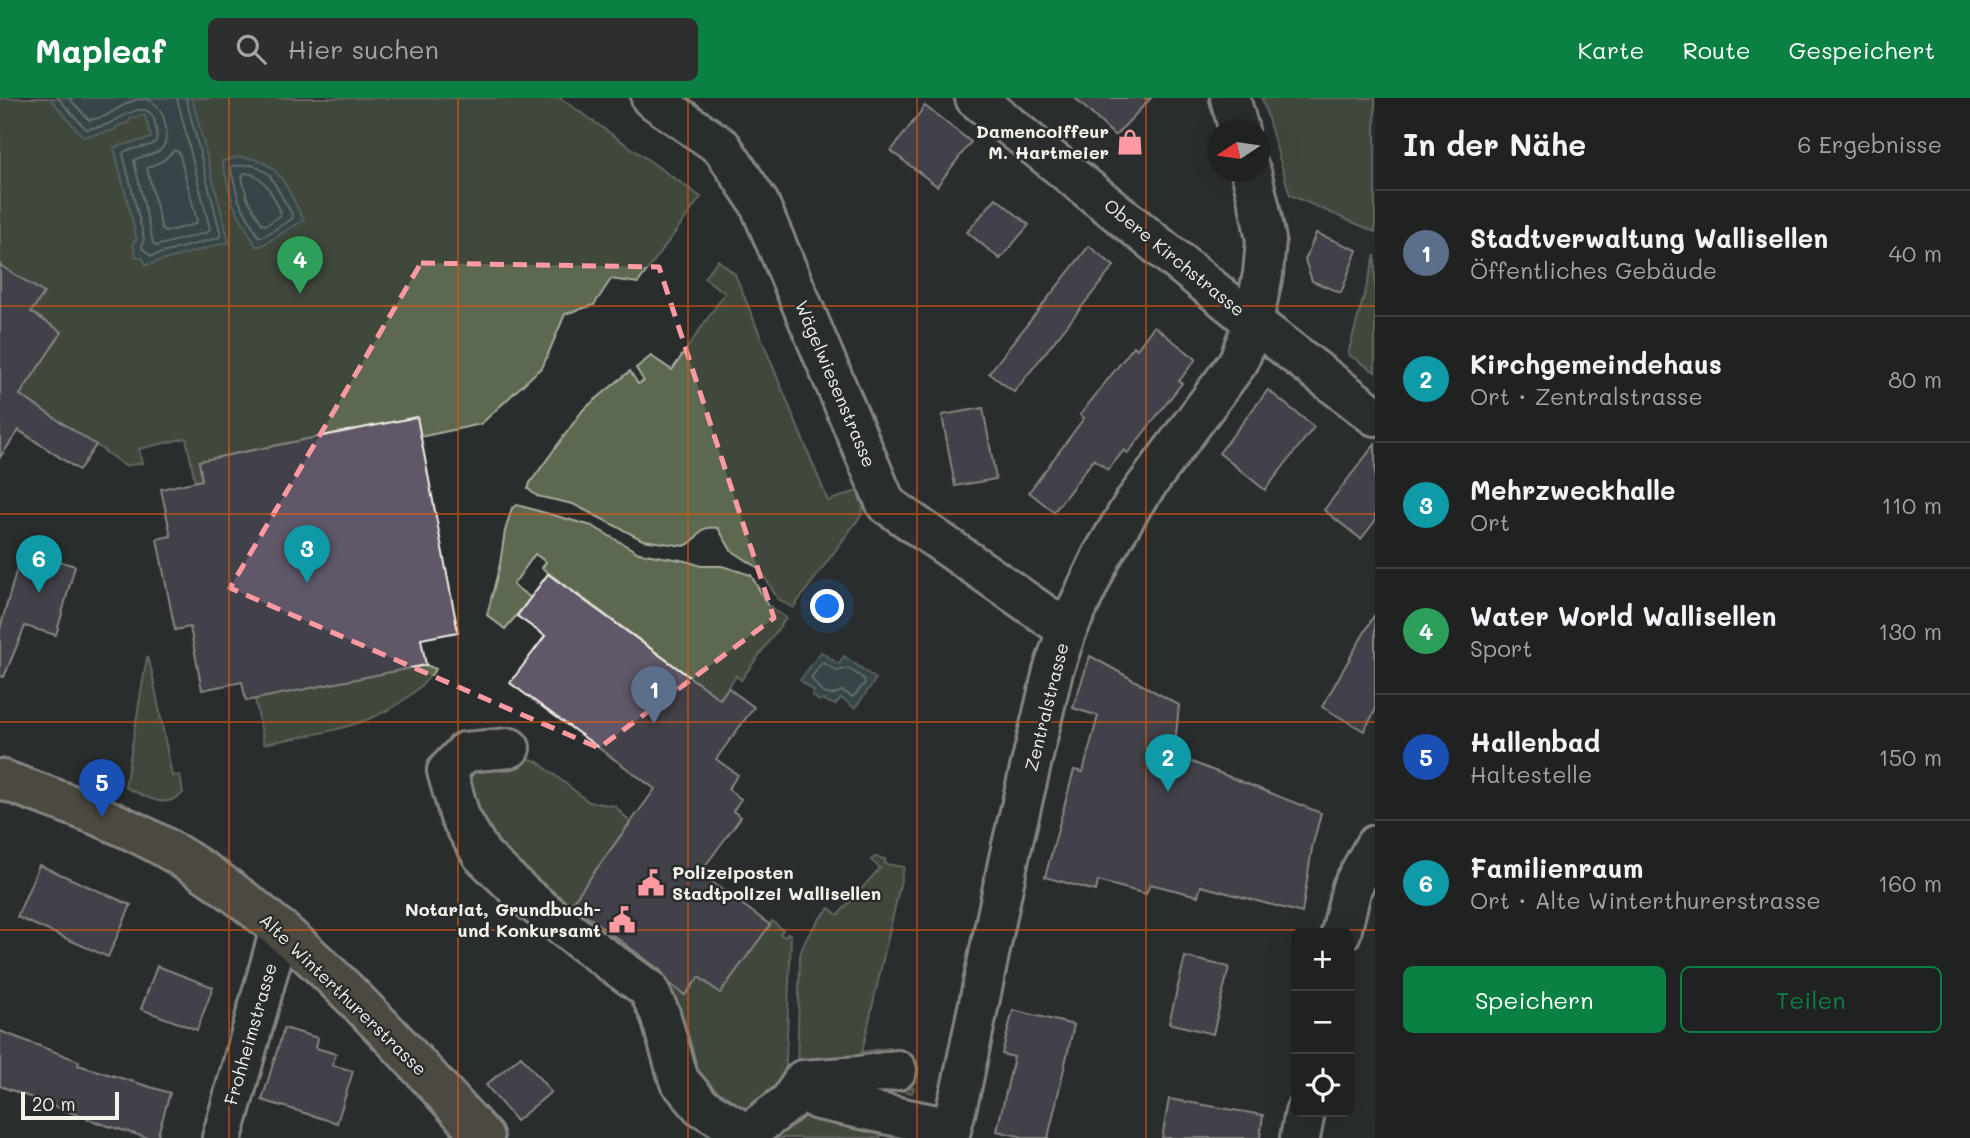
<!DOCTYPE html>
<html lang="de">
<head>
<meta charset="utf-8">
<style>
  body { margin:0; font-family:Mali,sans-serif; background:#2d2f2f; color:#f1f3f6 }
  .controls { position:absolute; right:21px; bottom:21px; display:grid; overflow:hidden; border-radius:10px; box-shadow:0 7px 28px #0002 }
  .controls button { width:63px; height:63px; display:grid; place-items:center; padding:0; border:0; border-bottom:2px solid #3d3f40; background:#202222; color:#f1f3f6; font:35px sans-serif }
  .compass { position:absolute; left:1207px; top:21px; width:63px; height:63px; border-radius:50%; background:#202222; box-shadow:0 7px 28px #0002; rotate:257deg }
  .scale { position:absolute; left:21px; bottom:18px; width:98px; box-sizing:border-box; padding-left:7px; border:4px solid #f4f1e8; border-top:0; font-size:19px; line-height:24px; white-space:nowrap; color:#f4f1e8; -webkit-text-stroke:5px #2a2d2e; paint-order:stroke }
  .you { position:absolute; left:828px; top:509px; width:24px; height:24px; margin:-18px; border:5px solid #fff; border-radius:50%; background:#1a73e8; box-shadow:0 0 0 10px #1a73e833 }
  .badge { display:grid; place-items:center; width:46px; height:46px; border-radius:50%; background:#0b8043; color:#fff; font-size:23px; font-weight:700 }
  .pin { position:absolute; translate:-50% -58px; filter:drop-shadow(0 2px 4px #0008) }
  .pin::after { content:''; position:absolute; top:37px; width:24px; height:21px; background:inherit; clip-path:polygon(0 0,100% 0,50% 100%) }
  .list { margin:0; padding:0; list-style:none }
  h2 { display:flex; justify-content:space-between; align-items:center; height:91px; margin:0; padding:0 28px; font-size:30px }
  h2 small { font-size:23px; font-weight:400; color:#a2a4a5 }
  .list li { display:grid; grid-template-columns:46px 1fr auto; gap:21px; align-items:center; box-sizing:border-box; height:126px; padding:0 28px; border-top:2px solid #3d3f40 }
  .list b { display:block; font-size:26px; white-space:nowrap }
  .list p { margin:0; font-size:23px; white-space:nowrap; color:#a2a4a5 }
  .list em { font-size:23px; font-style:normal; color:#a2a4a5 }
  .actions { display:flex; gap:14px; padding:21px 28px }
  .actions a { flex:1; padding:16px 0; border:2px solid #0b8043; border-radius:10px; text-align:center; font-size:24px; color:#0b8043 }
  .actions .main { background:#0b8043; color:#fff }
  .icon { flex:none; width:38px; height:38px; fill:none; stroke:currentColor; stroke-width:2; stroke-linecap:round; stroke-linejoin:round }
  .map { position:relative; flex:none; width:1375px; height:1040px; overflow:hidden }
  header { display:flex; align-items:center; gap:42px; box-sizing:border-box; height:98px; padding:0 35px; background:#0b8043; color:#fff }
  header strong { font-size:33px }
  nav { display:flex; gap:38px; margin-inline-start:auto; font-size:24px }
  .search { width:490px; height:63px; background:#2d2f2f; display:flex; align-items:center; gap:18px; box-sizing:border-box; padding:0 24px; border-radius:10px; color:#a2a4a5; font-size:26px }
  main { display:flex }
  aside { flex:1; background:#202222 }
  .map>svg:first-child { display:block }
  .green { fill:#5c674f; stroke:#a8ac9c; stroke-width:2 }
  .water { fill:#456366; stroke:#8b9c9a; stroke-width:2 }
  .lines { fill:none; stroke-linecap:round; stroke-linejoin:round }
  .shore { stroke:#aeb8b4; stroke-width:2 }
  .building { fill:#615868; stroke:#f4f1e8; stroke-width:2 }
  .minor-casing { stroke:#f4f1e8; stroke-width:44 }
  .major-casing { stroke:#f4f1e8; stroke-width:44 }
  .minor { stroke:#2a2d2e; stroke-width:38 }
  .major { stroke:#746a5a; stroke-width:38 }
  .marked { fill:none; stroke:#ff9aa2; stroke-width:5; stroke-dasharray:14 9; stroke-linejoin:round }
  .grid { fill:none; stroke:#e8590c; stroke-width:2; stroke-opacity:0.55 }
  .labels { text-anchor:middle; stroke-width:5; stroke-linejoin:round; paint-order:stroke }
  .poi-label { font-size:18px; font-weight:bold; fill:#f4f1e8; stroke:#2a2d2e; text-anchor:end }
  .street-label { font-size:18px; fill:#f4f1e8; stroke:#2a2d2e }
</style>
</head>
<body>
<header>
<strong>Mapleaf</strong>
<div class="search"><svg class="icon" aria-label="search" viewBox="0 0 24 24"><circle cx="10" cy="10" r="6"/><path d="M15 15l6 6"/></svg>Hier suchen</div>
<nav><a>Karte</a><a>Route</a><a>Gespeichert</a></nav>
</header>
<main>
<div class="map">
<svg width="1375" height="1040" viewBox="0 0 1375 1040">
  <rect width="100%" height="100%" fill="#2a2d2e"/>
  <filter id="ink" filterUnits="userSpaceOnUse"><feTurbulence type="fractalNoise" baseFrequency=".0143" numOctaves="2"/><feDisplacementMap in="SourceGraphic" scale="14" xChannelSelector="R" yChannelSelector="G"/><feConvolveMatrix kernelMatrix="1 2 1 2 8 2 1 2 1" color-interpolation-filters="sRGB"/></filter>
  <g filter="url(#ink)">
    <g class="green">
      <path d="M0,0H560L701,99L638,185L611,181L594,207L565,216L543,268L481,326L420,339L378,327L199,363L202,382L195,383L186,340L139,351L142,365L125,368L96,347L79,372L19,333L0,359Z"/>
      <path d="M1262,0H1375V134L1290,97Z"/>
      <path d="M1375,157V274L1348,256Z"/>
      <path d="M718,162L735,176L828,403L857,393L863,409L862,416L793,510L777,500L760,471L731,452L718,430C695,426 701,443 684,448L643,442L573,406L537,398L528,391L530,385L583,312L630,273L638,286L644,283L636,270L651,258L672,272L725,195L704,180Z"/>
      <path d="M517,407L592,428L639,455L686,463L701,468H722L751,477L767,506L786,520L741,582L736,578L720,601L542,470L546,464L535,456L513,487L531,500L505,531L487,517L500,466L505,433L512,410Z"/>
      <path d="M147,559L152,574L172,678L180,677L183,695C163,713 146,698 125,689Z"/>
      <path d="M426,567L436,571C392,628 329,633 264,646L255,601Z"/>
      <path d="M526,659L538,664L589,704L615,708L630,724L568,811L685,897L699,879L720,895L772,823L783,832L780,836L785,839L788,835L791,838L785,986L754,1019L705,1001L660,897L502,770L458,674Z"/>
      <path d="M875,759L885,761V766L904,769L862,954L890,950L884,977L888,983L914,990L912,995L892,990L861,1002L905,1034L903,1040L881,1036L880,1040H774L786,1025L797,973L800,857C806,837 815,826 829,810L838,817L880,770L871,762Z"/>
    </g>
    <g class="water">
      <path d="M50,0H192L229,144L146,167L142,159H136L133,144L137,142L114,49L151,40L145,17L131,20L128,25L117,28L115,32L83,39Z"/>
      <path d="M238,59C280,60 286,90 304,122L261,148H256L233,106L222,63Z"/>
      <path d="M821,554L839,566L844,558L876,581L855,610L841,600L835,607L821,601L819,603L812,597L814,593L800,582Z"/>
    </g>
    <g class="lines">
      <g class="shore">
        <path d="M58,0L86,31C93,30 102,29 108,26C121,20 147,0 154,21C156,29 158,36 156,43L151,47L125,53L123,56L144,140L142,150L151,158L218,140L221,137L186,0"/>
        <path d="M69,0L89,22C93,21 100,20 105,18C117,12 129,1 144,1C162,1 173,37 162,50C155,59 141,56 134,63L153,145L156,148L208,134L210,131L177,0"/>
        <path d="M174,52L179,54L197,123L195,126L165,134L162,132L147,70L164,62Z"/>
        <path d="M253,67L269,76L293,118L292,121L262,139L258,138L239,103L231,72L232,68Z"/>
        <path d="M245,75C265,76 273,99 281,114L280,118L266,127L262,126L247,100L242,79Z"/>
        <path d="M824,565L837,573L848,570L864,581L865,585L853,599L842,593L832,597L823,595L811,580L821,566Z"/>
      </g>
    </g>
    <g class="building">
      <path d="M1075,0H1151L1115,38Z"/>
      <path d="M925,8L971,44L937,88L891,53Z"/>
      <path d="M996,100L1029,127L1000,161L967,134Z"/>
      <path d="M1316,135L1357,152L1341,195L1312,183L1305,162Z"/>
      <path d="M1089,148L1114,168L1014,294L989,275Z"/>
      <path d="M0,167L44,195L31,214L62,234L20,297L96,347L79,372L19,332L0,359Z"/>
      <path d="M1154,228L1196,261L1179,283L1182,285L1128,355L1124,352L1108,372L1094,361L1054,414L1029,394L1084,320L1080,317L1134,248L1137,251Z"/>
      <path d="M1268,292L1314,329L1265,392L1219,355Z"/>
      <path d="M983,310L996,381L955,388L942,317Z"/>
      <path d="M417,319L458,534L421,541L426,567L246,603L242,584L202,592L190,529L175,532L157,441L171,438L161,391L202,382L199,363Z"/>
      <path d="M1375,346V423L1361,441L1324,412Z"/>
      <path d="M22,452L75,468L56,537L25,528L4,579L0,578V531Z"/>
      <path d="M548,476L720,601L728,590L754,609L716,661L738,677L728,691L741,701L733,713L741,719L700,775L770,827L720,895L699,879L685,897L670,886L661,873L571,806L655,691L510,585L545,538L517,518Z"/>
      <path d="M1375,516V613L1364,633L1322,609Z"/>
      <path d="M1090,558L1179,607L1174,657L1321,715L1312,750L1302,815L1201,788L1198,798L1150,786L1146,796L1098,783L1096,793L1045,779L1074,672L1083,674L1098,618L1073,610Z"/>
      <path d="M39,767L131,807L108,859L17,819Z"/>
      <path d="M1185,859L1229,869L1213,936L1169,925Z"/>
      <path d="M157,868L213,889L197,932L141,911Z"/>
      <path d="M1013,912L1074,927L1048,1040H1027L997,1033L1014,959L1002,956Z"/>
      <path d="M284,930L318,940L316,950L336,956L332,967L353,973L337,1025L262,1002Z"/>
      <path d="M0,933L79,963L78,967L170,995L157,1040H148L102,1026L0,988Z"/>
      <path d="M521,958L551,994L516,1023L486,987Z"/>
      <path d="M1169,1001L1263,1017L1260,1040H1162Z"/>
    </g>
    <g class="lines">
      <g class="minor-casing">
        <g id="minor">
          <path d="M651,0L722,49L759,105L886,406L1067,532"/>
          <path d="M975,0L1253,224L1375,318"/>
          <path d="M1230,0L1239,32"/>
          <path d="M510,650L465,654L447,673L460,719L482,757L524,797L580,842L648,891L660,916L679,982L701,1008L747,1036L790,1003L803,982L859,978L897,972"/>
          <path d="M1341,835L1352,789L1375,747"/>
          <path d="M818,1002L951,1030"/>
          <path d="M222,1040L280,831"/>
          <path d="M949,1040L962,987L1009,760L1053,573L1067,532L1102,458L1135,403L1239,263L1253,224L1263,176L1266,142L1259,106L1251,74"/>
          <path d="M1300,1040L1305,1014"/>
        </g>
      </g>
      <g class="major-casing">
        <path id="major" d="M0,681C55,701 111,720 162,748C285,816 391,937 484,1040"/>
      </g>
      <use href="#minor" class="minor"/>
      <use href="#major" class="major"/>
    </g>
  </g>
  <path d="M0 0H1375V1040H0ZM421,165L659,169L774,520L599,650L230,490Z" fill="#2a2d2e" fill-opacity=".55" fill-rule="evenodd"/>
  <path class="marked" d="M421,165L659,169L774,520L599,650L230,490Z"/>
  <path class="grid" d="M229,0V1040M458,0V1040M688,0V1040M917,0V1040M1146,0V1040M0,208H1375M0,416H1375M0,624H1375M0,832H1375"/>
  <defs>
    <g id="shop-bare" transform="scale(2.1)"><path d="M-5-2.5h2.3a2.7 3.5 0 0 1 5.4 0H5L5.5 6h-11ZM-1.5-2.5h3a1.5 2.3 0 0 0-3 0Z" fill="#ff9aa2" stroke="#2a2d2e" stroke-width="2.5" paint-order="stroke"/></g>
    <g id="civic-bare" transform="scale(2.1)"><path d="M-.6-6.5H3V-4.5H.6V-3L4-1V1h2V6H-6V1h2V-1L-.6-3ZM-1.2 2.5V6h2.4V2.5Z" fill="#ff9aa2" stroke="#2a2d2e" stroke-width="2.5" paint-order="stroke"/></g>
  </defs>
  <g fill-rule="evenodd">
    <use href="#shop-bare" x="1130" y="44"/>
    <use href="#civic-bare" x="651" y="785"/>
    <use href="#civic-bare" x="622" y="822"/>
  </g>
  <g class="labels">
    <g class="poi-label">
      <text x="1109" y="40">Damencoiffeur<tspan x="1109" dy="21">M. Hartmeier</tspan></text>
      <text x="672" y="781" text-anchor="start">Polizeiposten<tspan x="672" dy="21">Stadtpolizei Wallisellen</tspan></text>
      <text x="601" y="818">Notariat, Grundbuch-<tspan x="601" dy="21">und Konkursamt</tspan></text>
    </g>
    <g class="street-label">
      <text transform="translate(1174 160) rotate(39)" y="6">Obere Kirchstrasse</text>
      <text transform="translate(835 286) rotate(67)" y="6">Wägelwiesenstrasse</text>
      <text transform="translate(1047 609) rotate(-76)" y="6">Zentralstrasse</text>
      <text transform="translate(343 897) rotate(44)" y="6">Alte Winterthurerstrasse</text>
      <text transform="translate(251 936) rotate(-74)" y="6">Frohheimstrasse</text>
    </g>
  </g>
</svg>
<div class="controls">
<button>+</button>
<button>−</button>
<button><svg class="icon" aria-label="locate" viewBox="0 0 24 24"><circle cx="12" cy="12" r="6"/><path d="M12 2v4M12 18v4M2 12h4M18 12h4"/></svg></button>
</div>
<svg class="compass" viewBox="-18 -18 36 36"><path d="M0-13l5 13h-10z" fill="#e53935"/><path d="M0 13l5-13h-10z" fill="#a2a4a5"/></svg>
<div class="scale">20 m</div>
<div class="you"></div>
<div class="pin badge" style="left:654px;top:626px;background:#5c6f8a">1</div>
<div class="pin badge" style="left:1168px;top:694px;background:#0f9aa8">2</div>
<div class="pin badge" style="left:307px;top:485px;background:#0f9aa8">3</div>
<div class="pin badge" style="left:300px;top:196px;background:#2e9e5b">4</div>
<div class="pin badge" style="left:102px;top:719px;background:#1a4fb4">5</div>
<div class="pin badge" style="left:39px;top:495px;background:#0f9aa8">6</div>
</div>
<aside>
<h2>In der Nähe<small>6 Ergebnisse</small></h2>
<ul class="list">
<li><span class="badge" style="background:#5c6f8a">1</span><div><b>Stadtverwaltung Wallisellen</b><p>Öffentliches Gebäude</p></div><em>40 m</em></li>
<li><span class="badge" style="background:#0f9aa8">2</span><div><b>Kirchgemeindehaus</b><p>Ort · Zentralstrasse</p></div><em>80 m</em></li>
<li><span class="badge" style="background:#0f9aa8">3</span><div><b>Mehrzweckhalle</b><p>Ort</p></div><em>110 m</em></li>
<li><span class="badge" style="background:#2e9e5b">4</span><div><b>Water World Wallisellen</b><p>Sport</p></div><em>130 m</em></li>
<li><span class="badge" style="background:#1a4fb4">5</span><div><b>Hallenbad</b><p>Haltestelle</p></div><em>150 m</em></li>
<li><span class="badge" style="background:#0f9aa8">6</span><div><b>Familienraum</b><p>Ort · Alte Winterthurerstrasse</p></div><em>160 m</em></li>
</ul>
<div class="actions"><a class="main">Speichern</a><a>Teilen</a></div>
</aside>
</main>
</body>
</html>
